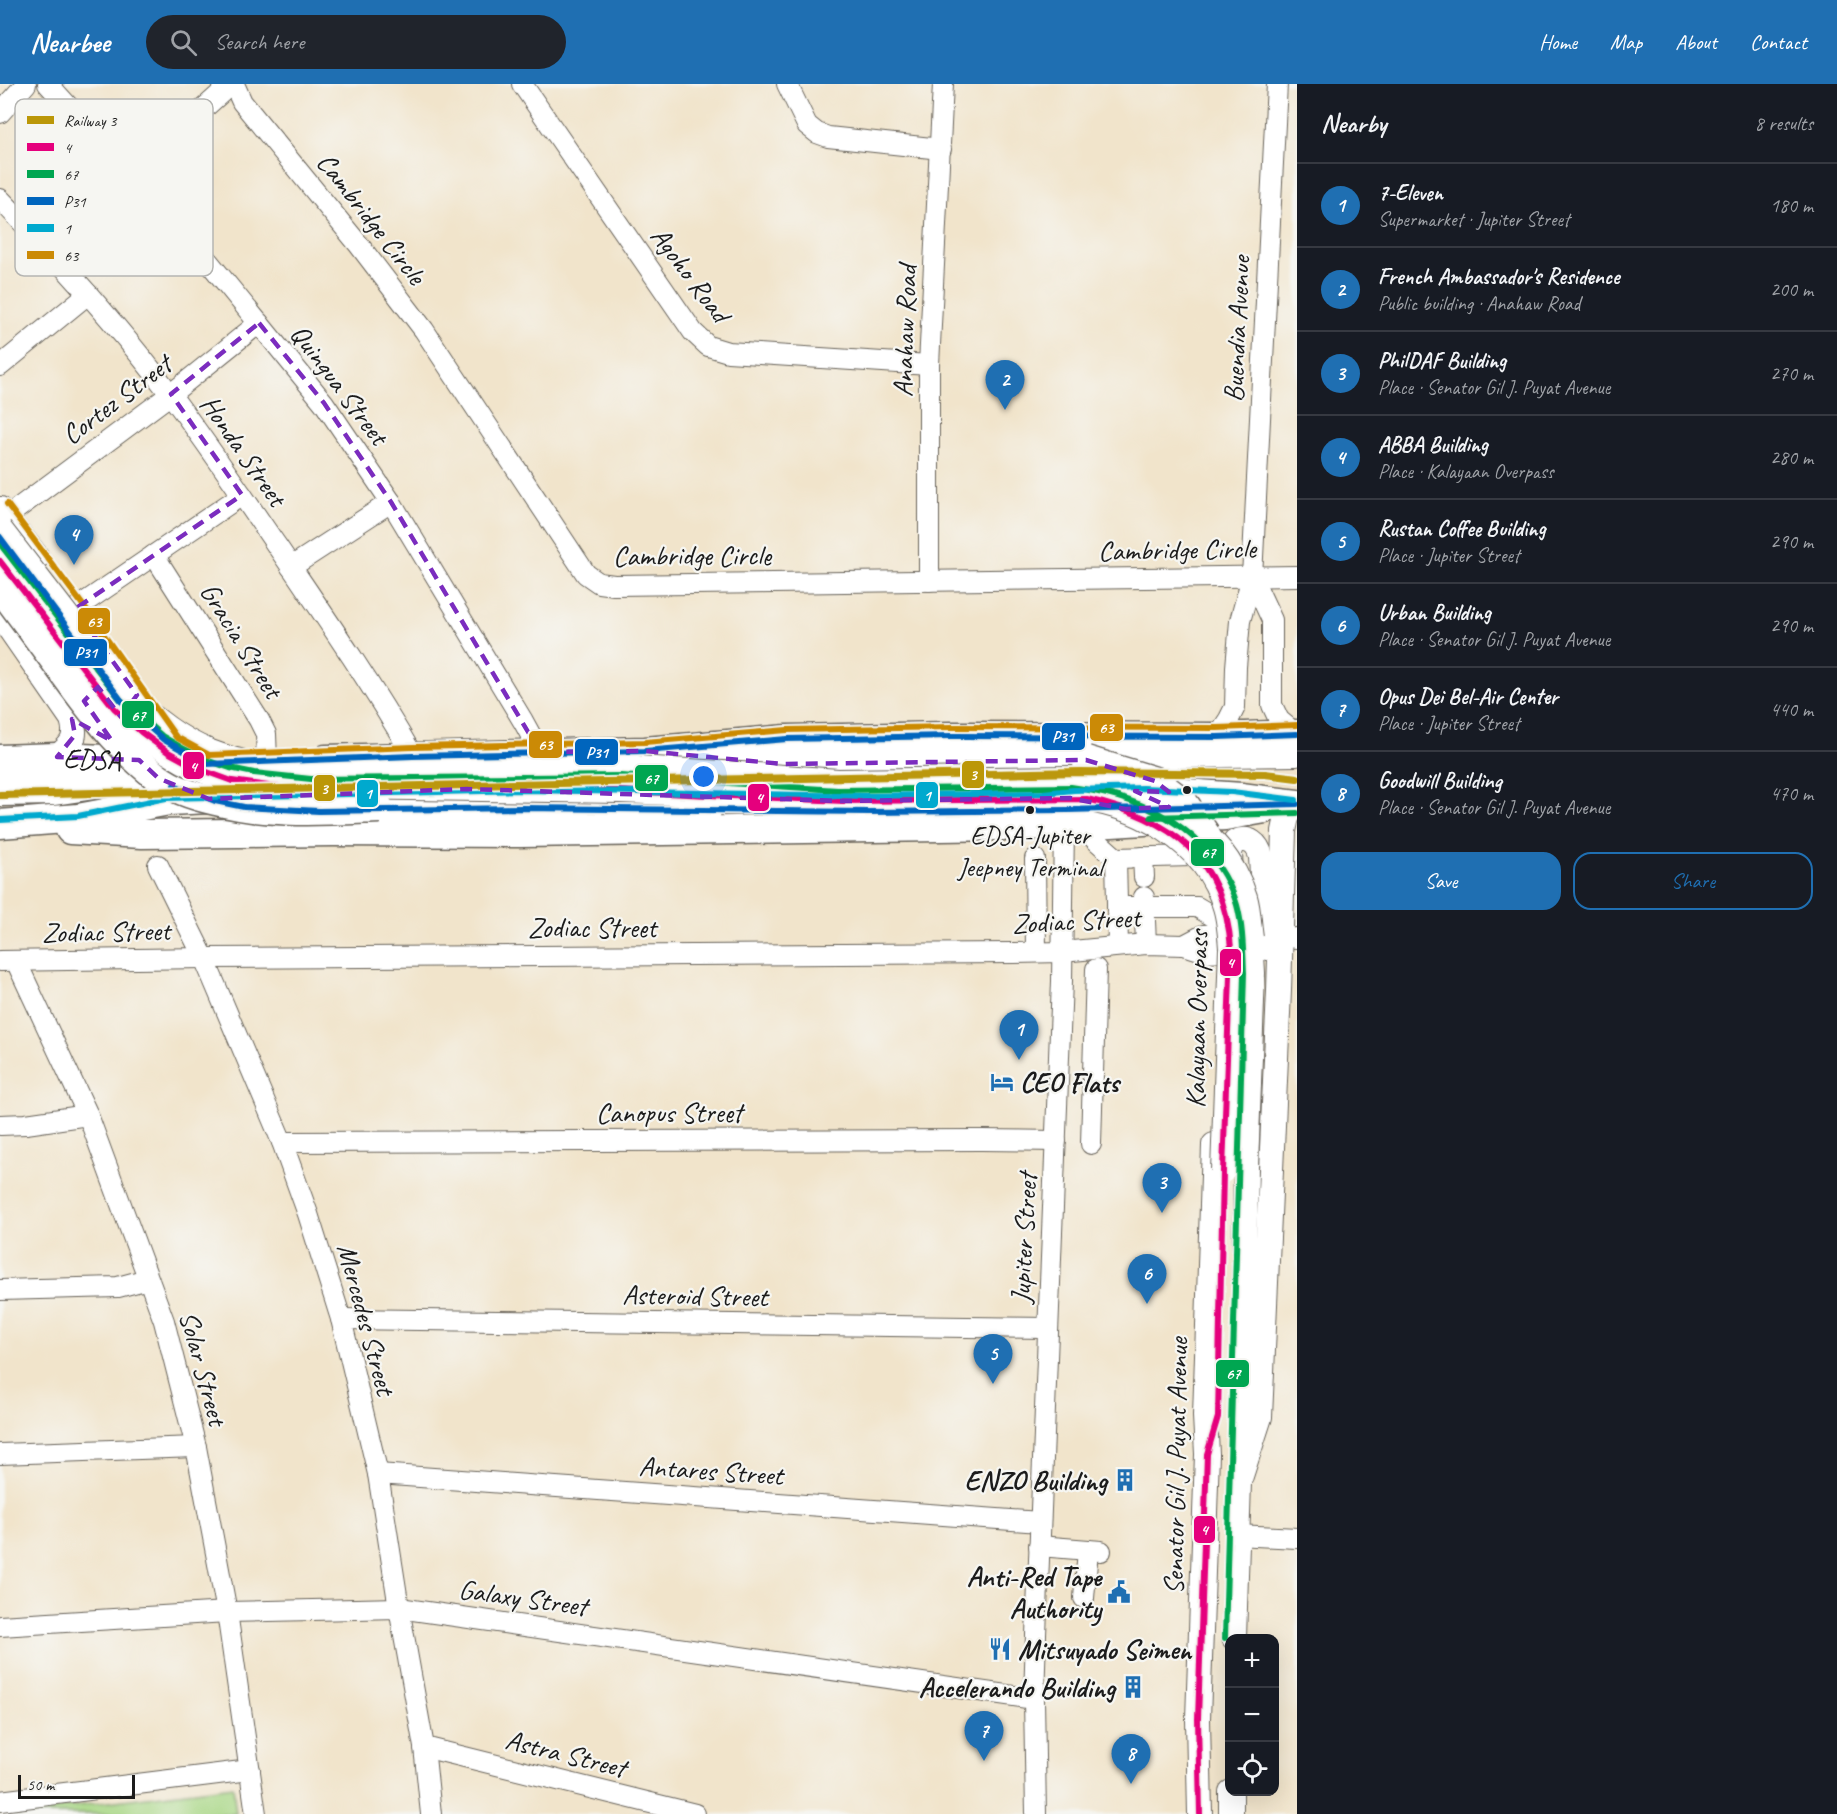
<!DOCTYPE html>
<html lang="en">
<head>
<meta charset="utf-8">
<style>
  body { margin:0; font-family:Caveat,sans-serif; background:#20242c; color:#f1f3f6 }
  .controls { position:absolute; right:18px; bottom:18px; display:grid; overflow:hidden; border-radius:12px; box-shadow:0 6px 24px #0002 }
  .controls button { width:54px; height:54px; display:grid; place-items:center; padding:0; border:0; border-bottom:2px solid #363941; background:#171b24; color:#f1f3f6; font:30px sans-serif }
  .scale { position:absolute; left:18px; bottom:15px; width:117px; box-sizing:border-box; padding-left:6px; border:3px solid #1c1c1c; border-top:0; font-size:16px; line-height:21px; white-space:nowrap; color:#1c1c1c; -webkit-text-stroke:4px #f6f6f2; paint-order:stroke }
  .you { position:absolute; left:704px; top:693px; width:21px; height:21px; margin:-15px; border:4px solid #fff; border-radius:50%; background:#1a73e8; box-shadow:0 0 0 9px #1a73e833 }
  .badge { display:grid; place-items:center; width:39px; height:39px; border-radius:50%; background:#1f6fb2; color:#fff; font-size:20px; font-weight:700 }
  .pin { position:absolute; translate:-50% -50px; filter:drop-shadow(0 2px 3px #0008) }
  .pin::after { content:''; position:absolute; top:32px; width:21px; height:18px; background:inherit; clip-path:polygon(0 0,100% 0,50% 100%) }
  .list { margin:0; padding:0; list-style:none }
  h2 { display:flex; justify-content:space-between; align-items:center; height:78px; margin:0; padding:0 24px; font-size:26px }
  h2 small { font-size:20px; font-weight:400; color:#9ea1a6 }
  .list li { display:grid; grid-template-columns:39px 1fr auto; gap:18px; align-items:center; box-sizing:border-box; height:84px; padding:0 24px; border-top:2px solid #363941 }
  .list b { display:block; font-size:22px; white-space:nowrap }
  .list p { margin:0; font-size:20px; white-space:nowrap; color:#9ea1a6 }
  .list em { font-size:20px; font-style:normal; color:#9ea1a6 }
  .actions { display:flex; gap:12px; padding:18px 24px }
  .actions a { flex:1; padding:14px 0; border:2px solid #1f6fb2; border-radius:18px; text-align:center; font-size:21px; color:#1f6fb2 }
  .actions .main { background:#1f6fb2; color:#fff }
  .icon { flex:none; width:33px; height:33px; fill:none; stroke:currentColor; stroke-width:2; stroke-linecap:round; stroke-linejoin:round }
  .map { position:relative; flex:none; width:1297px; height:1730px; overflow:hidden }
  header { display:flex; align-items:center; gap:36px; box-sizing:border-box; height:84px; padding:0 30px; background:#1f6fb2; color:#fff }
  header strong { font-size:28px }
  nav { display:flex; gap:33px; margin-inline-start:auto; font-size:21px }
  .search { width:420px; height:54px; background:#20242c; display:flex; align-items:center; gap:15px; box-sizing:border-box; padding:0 21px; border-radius:33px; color:#9ea1a6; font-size:22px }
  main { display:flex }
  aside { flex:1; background:#171b24 }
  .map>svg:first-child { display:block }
  .green { fill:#a8d785; stroke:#627a50; stroke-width:1.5 }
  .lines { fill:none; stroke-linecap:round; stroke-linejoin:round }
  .minor-casing { stroke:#676259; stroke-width:22 }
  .major-casing { stroke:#676259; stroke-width:26 }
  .highway-casing { stroke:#676259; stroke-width:31 }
  .minor { stroke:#fff; stroke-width:20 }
  .major { stroke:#fff; stroke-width:24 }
  .highway { stroke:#fff; stroke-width:28 }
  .major-bridge-casing { stroke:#676259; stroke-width:26; stroke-linecap:butt }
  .highway-bridge-casing { stroke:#676259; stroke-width:31; stroke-linecap:butt }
  .major-bridge { stroke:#fff; stroke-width:24 }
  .highway-bridge { stroke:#fff; stroke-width:28 }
  .bus-1-casing { stroke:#f6f6f2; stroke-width:10 }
  .bus-2-casing { stroke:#f6f6f2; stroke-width:10 }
  .bus-3-casing { stroke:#f6f6f2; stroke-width:10 }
  .bus-4-casing { stroke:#f6f6f2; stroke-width:10 }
  .bus-5-casing { stroke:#f6f6f2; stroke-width:10 }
  .bus-1 { stroke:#e5007d; stroke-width:6 }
  .bus-2 { stroke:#00a651; stroke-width:6 }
  .bus-3 { stroke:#0065bd; stroke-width:6 }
  .bus-4 { stroke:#00a9ce; stroke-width:6 }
  .bus-5 { stroke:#cb8a06; stroke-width:6 }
  .rail-1-casing { stroke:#f6f6f2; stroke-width:12 }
  .rail-1 { stroke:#bb9708; stroke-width:8 }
  .marked { fill:none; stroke:#7b2cbf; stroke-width:4.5; stroke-dasharray:12 8; stroke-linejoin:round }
  .bus-dot { fill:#1c1c1c; stroke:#f6f6f2; stroke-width:2 }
  .labels { text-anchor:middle; stroke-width:4.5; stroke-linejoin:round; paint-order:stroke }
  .bus-label { font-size:26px; fill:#1c1c1c; stroke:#f6f6f2 }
  .street-label { font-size:28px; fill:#1c1c1c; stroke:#f6f6f2 }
  .poi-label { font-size:28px; font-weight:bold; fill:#1c1c1c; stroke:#f6f6f2; text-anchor:end }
  .key { fill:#f6f6f2; stroke:#b5b5b2; stroke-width:1.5 }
  .key-label { font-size:16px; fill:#1c1c1c }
  .line-badge { stroke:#f6f6f2; stroke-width:2 }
  .badge-label { font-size:16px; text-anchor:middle; font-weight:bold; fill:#fff }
</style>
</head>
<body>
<header>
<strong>Nearbee</strong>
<div class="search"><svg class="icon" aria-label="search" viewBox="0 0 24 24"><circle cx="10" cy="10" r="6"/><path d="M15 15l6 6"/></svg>Search here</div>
<nav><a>Home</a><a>Map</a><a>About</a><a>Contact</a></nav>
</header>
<main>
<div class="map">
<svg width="1297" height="1730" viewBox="0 0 1297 1730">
  <rect width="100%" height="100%" fill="#f6f6f2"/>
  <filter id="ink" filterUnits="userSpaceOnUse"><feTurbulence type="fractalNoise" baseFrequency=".0167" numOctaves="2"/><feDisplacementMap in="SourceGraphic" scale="12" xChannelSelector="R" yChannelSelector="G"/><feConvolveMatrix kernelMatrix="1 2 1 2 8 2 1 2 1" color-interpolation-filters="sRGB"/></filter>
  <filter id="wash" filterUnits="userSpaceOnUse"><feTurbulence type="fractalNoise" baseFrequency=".008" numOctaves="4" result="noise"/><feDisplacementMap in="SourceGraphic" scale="24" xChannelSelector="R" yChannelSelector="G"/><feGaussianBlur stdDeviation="1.35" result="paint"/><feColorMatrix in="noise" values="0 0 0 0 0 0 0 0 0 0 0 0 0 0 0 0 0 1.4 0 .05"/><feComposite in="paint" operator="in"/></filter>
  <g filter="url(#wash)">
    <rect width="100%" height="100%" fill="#f1e4cb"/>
    <path class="green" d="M233,1702L236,1730H13Z"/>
  </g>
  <g filter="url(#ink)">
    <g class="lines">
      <g class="minor-casing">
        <g id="minor">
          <path d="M48,0L199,166L324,319L391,418L523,637L540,668"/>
          <path d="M234,0L242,18L359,161L424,246L586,490L599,499L614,501L1297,492"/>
          <path d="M522,0L693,248L708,262L728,268L929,281"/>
          <path d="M787,0L807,41L817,49L828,53L941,65"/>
          <path d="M0,29L26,0"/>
          <path d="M131,90L231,0"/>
          <path d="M0,115C60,177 118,241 170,310C207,359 242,411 277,462C324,531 371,599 413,672"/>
          <path d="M0,282L88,210"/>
          <path d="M6,433L171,310L259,239"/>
          <path d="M154,471L259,636L266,650L267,677"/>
          <path d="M291,483L391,418"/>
          <path d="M1252,493L1272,536V621L1279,636L1296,650"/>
          <path d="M929,497V281L943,0"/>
          <path d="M75,525L242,411"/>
          <path d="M1217,653L1229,635L1235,623L1236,583L1240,537L1252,493L1277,0"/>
          <path d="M1099,672L1138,674L1297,672"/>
          <path d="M0,690L93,686"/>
          <path d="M1079,741L1116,774L1118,862"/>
          <path d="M1143,773L1144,793"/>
          <path d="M1116,774L1192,772"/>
          <path d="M1035,775L1036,868"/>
          <path d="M158,781L204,874L282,1058L308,1130L341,1235L378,1390L399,1524L424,1663L431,1730"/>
          <path d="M1144,813L1146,860"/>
          <path d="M1117,823H1197L1221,837"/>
          <path d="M1295,854H1297"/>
          <path d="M1184,861L1203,851L1222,850"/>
          <path d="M0,877L204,874L1015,869L1062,868L1146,860L1184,861L1206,868L1222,867"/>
          <path d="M16,877L88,1031L164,1237L196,1363L227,1528L256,1730"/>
          <path d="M0,1041L26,1040L88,1031"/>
          <path d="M282,1058L981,1056L1056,1057"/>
          <path d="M1091,1060L1096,885"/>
          <path d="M0,1206L118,1203L148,1195"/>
          <path d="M341,1235L1047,1244"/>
          <path d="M0,1370L196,1363"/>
          <path d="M378,1390L1040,1438"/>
          <path d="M1236,1451L1297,1454"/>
          <path d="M1039,1462L1101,1467"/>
          <path d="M1084,1514L1088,1466"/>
          <path d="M0,1542L227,1528L399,1524L1034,1615"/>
          <path d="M424,1663L695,1730"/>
          <path d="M0,1717L250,1686"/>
          <path d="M1036,1730L1034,1615L1036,1551L1062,897L1064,740"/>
        </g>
      </g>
      <g class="major-casing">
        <g id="major">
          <path d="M0,425L37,473"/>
          <path d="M0,531L72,635C78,655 71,661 57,673"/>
          <path d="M1231,795L1230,767L1235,758C1249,752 1258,760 1261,773L1266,864"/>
          <path d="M1240,1371L1246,1083L1253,889L1251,854"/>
          <path d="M1234,1554L1239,1398L1260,1333L1279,907L1284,747L1287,733L1296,720"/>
          <path d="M1200,1730L1198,1635L1207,1370L1205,1332L1214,1061"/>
          <path d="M1231,1730V1708"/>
        </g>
      </g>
      <g class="highway-casing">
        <g id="highway">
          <path d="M719,674L783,680L839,678L1086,676"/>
          <path id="s1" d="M0,675L57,673L154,677"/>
          <path d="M326,675L645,667L787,655L952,652L1217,653L1297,650"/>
          <path d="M1155,707L1241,713L1297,720"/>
          <path d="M0,708L54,707L121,697L164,688"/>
          <path d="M380,725L522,724L707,727"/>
          <path d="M0,740L78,734L169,717L209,715"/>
          <path d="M70,746L142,750L333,748L521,749L1079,741L1225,732L1265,725"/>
        </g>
      </g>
      <use href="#minor" class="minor"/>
      <use href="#major" class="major"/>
      <use href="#highway" class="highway"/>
      <g class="major-bridge-casing">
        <g id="major-bridge">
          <path d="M0,445L126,608C184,667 229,682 311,686L620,683L757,691L838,697L1072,694C1144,699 1222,740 1245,813C1249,826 1249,841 1251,854"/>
          <path d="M0,477L114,624C149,658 185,684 232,697C244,700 257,700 269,702L619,707L759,712L843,717L1070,714C1134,717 1207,758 1225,823C1229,836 1230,850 1231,864L1223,1087"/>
        </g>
      </g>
      <g class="highway-bridge-casing">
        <g id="highway-bridge">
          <path d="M0,503C20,530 40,557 60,584C88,623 118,663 157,693C173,705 197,713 216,717C269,731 326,727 380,725"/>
          <path d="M1086,676L1155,697L1184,719L1206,751"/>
        </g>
      </g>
      <use href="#major-bridge" class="major-bridge"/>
      <use href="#highway-bridge" class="highway-bridge"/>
      <g class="bus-1-casing">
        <path id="bus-1" d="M0,477L114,624L141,648L168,668L199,685L232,697L269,702L619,707L843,717L1087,715C1171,734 1224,773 1231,864L1223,1087L1218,1333L1207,1370L1198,1635L1200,1730"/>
      </g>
      <g class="bus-2-casing">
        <g id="bus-2">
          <path d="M0,460L120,615L162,652L184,665L206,676L230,684L254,689L311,695L620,692L838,706L1071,703C1128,711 1183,731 1217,780C1225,792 1233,806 1237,821C1243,843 1243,866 1244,889L1225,1554"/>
          <path d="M1151,733L1297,729"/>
        </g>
      </g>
      <g class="bus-3-casing">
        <g id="bus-3">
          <path d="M0,453L127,624L164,656L207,680L413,672L645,667L787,655L952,652L1217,653L1297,650"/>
          <path d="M174,701L215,717L244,723L319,727L522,724L869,728L1068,726L1297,720"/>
        </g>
      </g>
      <g class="bus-4-casing">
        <path id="bus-4" d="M0,736L78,732L166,714L523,706L867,712L1043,709L1074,706L1143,704L1232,708L1296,716"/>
      </g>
      <g class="bus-5-casing">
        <path id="bus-5" d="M7,420L82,520L176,653L209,671L413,663L645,658L787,646L952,643L1217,644L1297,641"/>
      </g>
      <use href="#bus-1" class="bus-1"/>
      <use href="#bus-2" class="bus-2"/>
      <use href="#bus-3" class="bus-3"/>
      <use href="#bus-4" class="bus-4"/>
      <use href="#bus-5" class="bus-5"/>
      <g class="rail-1-casing">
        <path id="rail-1" d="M0,711L1080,688L1265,690L1297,694"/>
      </g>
      <use href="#rail-1" class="rail-1"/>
    </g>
  </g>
  <path class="marked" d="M259,239L324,319L391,418L540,668L645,667L783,680L1086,676L1155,697L1169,708L1135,707L1169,723L1125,725L1070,714L843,717L467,705L209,715L158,694L139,676L57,673L75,651L72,635L112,657L84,617L98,603L121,633L137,611L75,525L242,411L171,310Z"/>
  <defs>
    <g id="hotel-bare" transform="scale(1.8)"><path d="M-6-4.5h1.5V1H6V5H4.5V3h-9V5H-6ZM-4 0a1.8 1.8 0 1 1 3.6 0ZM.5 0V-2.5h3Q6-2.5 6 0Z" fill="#1f6fb2" stroke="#f6f6f2" stroke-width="2.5" paint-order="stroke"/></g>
    <g id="building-bare" transform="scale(1.8)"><path d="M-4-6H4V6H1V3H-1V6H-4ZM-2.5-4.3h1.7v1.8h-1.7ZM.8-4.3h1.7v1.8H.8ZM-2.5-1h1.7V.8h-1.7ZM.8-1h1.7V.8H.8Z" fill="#1f6fb2" stroke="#f6f6f2" stroke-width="2.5" paint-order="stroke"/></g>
    <g id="civic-bare" transform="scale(1.8)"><path d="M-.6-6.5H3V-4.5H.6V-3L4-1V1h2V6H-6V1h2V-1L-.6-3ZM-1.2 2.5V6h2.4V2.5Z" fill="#1f6fb2" stroke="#f6f6f2" stroke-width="2.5" paint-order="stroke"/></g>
    <g id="restaurant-bare" transform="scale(1.8)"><path d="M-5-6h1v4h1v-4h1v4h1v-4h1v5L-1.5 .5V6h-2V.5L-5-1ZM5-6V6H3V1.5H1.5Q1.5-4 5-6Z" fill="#1f6fb2" stroke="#f6f6f2" stroke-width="2.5" paint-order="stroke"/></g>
  </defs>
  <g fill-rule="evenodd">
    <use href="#hotel-bare" x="1002" y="998"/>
    <use href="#building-bare" x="1125" y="1396"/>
    <use href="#civic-bare" x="1119" y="1508"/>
    <use href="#restaurant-bare" x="1000" y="1565"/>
    <use href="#building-bare" x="1133" y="1603"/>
  </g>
  <g class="bus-dot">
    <circle cx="1187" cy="706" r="5"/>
    <circle cx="1030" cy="726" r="5"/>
  </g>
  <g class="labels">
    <g class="bus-label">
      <text x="1030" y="760">EDSA-Jupiter<tspan x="1030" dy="32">Jeepney Terminal</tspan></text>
    </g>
    <g class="street-label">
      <text transform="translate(372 134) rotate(52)" y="10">Cambridge Circle</text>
      <text transform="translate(691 190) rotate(53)" y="10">Agoho Road</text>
      <text transform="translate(1236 245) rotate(-87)" y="10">Buendia Avenue</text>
      <text transform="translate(904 247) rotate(-88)" y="10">Anahaw Road</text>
      <text transform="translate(340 300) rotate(53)" y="10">Quingua Street</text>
      <text transform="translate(116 315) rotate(-37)" y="10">Cortez Street</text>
      <text transform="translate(244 366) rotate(55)" y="10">Honda Street</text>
      <text transform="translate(1177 465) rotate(-1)" y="10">Cambridge Circle</text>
      <text x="692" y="481">Cambridge Circle</text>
      <text transform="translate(242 556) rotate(58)" y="10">Gracia Street</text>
      <text dy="10" stroke="none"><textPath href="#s1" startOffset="92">EDSA</textPath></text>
      <text transform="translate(1076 836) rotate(-3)" y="10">Zodiac Street</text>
      <text x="592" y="853">Zodiac Street</text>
      <text transform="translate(106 847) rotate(-1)" y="10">Zodiac Street</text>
      <text transform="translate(1196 935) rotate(-89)" y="10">Kalayaan Overpass</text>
      <text x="669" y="1038">Canopus Street</text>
      <text transform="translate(1023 1154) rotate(-87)" y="10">Jupiter Street</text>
      <text transform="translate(695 1211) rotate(1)" y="10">Asteroid Street</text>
      <text transform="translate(367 1235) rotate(75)" y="10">Mercedes Street</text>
      <text transform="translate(204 1284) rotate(75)" y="10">Solar Street</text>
      <text transform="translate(1175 1382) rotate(-89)" y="10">Senator Gil J. Puyat Avenue</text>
      <text transform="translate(711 1386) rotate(4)" y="10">Antares Street</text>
      <text transform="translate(523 1513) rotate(8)" y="10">Galaxy Street</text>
      <text transform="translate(566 1669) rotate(14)" y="10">Astra Street</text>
    </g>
    <g class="poi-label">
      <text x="1020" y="1008" text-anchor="start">CEO Flats</text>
      <text x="1107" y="1406">ENZO Building</text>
      <text x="1101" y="1502">Anti-Red Tape<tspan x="1101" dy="32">Authority</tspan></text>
      <text x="1018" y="1575" text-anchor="start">Mitsuyado Seimen</text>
      <text x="1115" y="1613">Accelerando Building</text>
    </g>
  </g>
  <rect x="15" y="15" width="198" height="177" rx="9" class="key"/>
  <rect x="27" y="32" width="27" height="8" fill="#bb9708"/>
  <rect x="27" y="59" width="27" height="8" fill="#e5007d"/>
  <rect x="27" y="86" width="27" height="8" fill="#00a651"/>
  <rect x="27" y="113" width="27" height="8" fill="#0065bd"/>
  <rect x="27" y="140" width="27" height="8" fill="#00a9ce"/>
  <rect x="27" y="167" width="27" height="8" fill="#cb8a06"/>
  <g class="key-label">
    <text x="64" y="42">Railway 3</text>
    <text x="64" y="69">4</text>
    <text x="64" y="96">67</text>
    <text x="64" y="123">P31</text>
    <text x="64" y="150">1</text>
    <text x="64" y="177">63</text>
  </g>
  <g class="line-badge">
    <rect x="77" y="523" width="34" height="28" rx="6" fill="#cb8a06"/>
    <rect x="63" y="554" width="45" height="29" rx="6" fill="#0065bd"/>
    <rect x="121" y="616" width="34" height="29" rx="6" fill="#00a651"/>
    <rect x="1089" y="629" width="35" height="29" rx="6" fill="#cb8a06"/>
    <rect x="1041" y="638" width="45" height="29" rx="6" fill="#0065bd"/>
    <rect x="528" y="646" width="35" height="29" rx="6" fill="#cb8a06"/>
    <rect x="574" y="654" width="45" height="28" rx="6" fill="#0065bd"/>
    <rect x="182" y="667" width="23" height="29" rx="6" fill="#e5007d"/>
    <rect x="961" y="676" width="24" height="29" rx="6" fill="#bb9708"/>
    <rect x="634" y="680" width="35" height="28" rx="6" fill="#00a651"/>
    <rect x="313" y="690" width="23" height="28" rx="6" fill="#bb9708"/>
    <rect x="356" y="695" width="23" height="29" rx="6" fill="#00a9ce"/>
    <rect x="915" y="697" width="24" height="28" rx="6" fill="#00a9ce"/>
    <rect x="747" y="699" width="23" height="29" rx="6" fill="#e5007d"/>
    <rect x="1190" y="754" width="35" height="29" rx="6" fill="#00a651"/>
    <rect x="1219" y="864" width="23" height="29" rx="6" fill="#e5007d"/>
    <rect x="1215" y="1275" width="35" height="29" rx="6" fill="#00a651"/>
    <rect x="1193" y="1431" width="23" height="29" rx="6" fill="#e5007d"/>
  </g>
  <g class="badge-label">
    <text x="94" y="543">63</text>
    <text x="86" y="574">P31</text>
    <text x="138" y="637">67</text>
    <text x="1106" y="649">63</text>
    <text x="1063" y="658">P31</text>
    <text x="545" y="666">63</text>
    <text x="597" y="674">P31</text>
    <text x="193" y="688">4</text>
    <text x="973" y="696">3</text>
    <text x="651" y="700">67</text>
    <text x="324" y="710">3</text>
    <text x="368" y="715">1</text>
    <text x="927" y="717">1</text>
    <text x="759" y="719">4</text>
    <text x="1208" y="774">67</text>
    <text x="1230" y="884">4</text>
    <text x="1233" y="1295">67</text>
    <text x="1204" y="1451">4</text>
  </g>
</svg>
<div class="controls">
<button>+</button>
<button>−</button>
<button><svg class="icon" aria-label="locate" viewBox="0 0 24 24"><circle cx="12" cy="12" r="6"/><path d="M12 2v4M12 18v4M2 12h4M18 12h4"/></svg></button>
</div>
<div class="scale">50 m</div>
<div class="you"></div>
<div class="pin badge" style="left:1019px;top:976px">1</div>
<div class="pin badge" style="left:1005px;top:326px">2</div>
<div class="pin badge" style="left:1162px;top:1129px">3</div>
<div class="pin badge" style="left:74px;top:481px">4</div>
<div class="pin badge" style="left:993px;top:1300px">5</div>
<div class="pin badge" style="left:1147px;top:1220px">6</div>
<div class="pin badge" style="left:984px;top:1677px">7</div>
<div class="pin badge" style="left:1131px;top:1700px">8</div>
</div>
<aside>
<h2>Nearby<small>8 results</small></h2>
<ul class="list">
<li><span class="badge">1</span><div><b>7-Eleven</b><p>Supermarket · Jupiter Street</p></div><em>180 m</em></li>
<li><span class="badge">2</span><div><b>French Ambassador's Residence</b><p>Public building · Anahaw Road</p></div><em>200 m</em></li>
<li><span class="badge">3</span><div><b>PhilDAF Building</b><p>Place · Senator Gil J. Puyat Avenue</p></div><em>270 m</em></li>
<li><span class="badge">4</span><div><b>ABBA Building</b><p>Place · Kalayaan Overpass</p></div><em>280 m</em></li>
<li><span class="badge">5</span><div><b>Rustan Coffee Building</b><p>Place · Jupiter Street</p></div><em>290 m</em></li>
<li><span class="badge">6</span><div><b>Urban Building</b><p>Place · Senator Gil J. Puyat Avenue</p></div><em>290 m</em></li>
<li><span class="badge">7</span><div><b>Opus Dei Bel-Air Center</b><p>Place · Jupiter Street</p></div><em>440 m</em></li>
<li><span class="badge">8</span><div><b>Goodwill Building</b><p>Place · Senator Gil J. Puyat Avenue</p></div><em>470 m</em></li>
</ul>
<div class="actions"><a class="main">Save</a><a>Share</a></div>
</aside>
</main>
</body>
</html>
